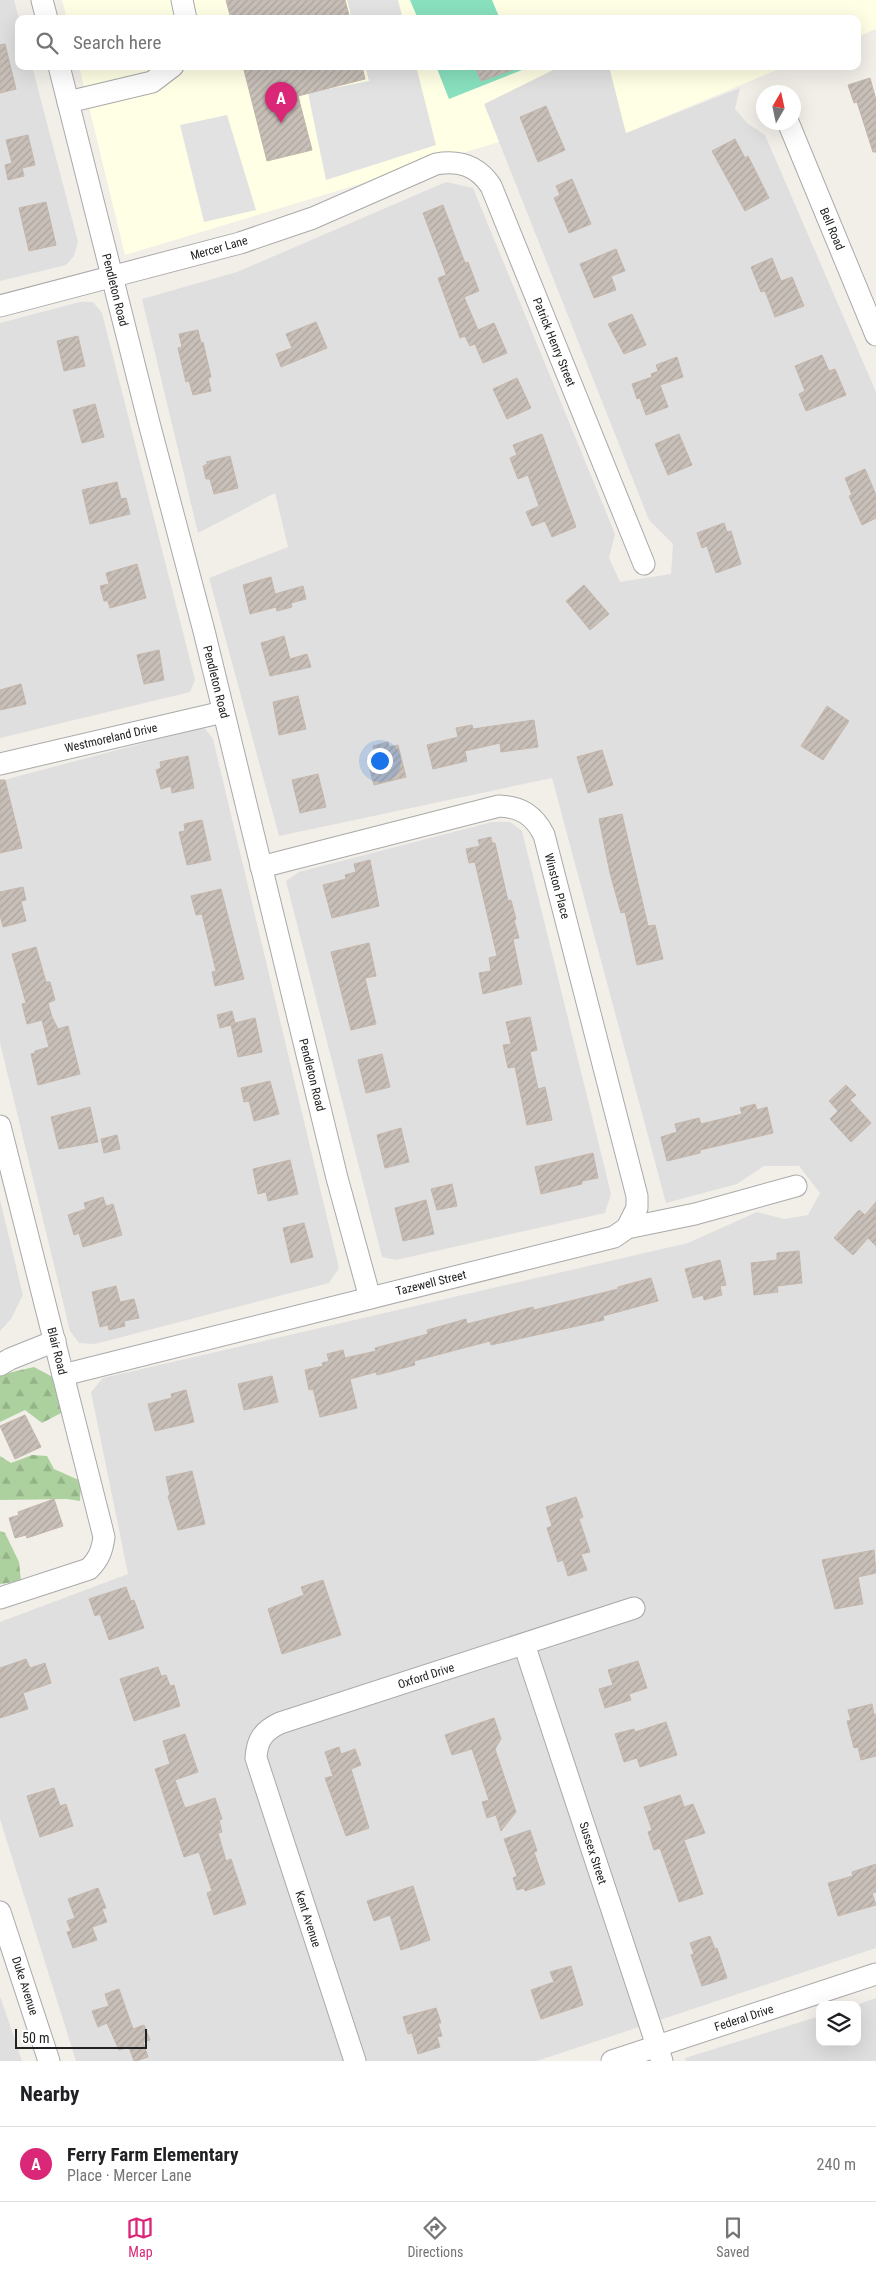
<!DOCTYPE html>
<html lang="en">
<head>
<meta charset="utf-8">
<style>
  body { margin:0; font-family:"Roboto Condensed",sans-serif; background:#f2f2f2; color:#202124 }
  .controls { position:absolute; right:15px; bottom:15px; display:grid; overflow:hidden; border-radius:10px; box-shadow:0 5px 20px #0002 }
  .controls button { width:45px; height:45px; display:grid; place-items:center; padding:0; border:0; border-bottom:1px solid #e0e0e0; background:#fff; color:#202124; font:25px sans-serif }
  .compass { position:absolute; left:756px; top:85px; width:45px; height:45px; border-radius:50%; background:#fff; box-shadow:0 5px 20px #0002; rotate:9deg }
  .scale { position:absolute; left:15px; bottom:12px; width:132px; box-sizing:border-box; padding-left:5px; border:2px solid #222; border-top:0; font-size:14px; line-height:18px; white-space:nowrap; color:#222; -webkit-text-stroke:4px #fff; paint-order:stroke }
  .you { position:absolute; left:379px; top:760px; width:18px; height:18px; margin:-12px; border:4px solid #fff; border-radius:50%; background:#1a73e8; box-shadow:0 0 0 8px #1a73e833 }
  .badge { display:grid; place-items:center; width:32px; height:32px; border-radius:50%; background:#db2777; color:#fff; font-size:16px; font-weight:700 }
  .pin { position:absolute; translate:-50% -41px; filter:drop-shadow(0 1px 2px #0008) }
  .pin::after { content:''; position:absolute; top:26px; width:18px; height:15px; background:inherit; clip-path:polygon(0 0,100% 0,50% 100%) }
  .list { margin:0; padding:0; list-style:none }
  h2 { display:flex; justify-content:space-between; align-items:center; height:65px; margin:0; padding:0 20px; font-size:21px }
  h2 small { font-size:16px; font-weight:400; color:#757577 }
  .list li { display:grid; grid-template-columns:32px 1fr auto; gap:15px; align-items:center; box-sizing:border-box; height:75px; padding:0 20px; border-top:1px solid #e0e0e0 }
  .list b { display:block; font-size:19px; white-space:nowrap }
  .list p { margin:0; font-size:16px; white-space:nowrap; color:#757577 }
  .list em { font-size:16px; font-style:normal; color:#757577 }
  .icon { flex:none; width:28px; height:28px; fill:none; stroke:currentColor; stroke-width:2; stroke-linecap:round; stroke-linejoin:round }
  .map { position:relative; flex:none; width:876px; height:2061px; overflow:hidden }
  .search { position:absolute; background:#fff; box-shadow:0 5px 20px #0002; left:15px; right:15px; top:15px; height:55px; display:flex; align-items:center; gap:12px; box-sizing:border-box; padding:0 18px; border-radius:10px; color:#757577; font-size:19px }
  .sheet { height:140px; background:#fff }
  nav { display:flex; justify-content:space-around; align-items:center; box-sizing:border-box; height:70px; border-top:1px solid #e0e0e0; background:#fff; font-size:14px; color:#757577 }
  nav a { display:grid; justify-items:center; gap:2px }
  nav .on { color:#db2777 }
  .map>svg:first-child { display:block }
  .residential { fill:#e0dfdf }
  .education { fill:#ffffe5 }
  .forest { fill:url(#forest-firs) }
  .pitch { fill:#88e0be }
  .parking { fill:#e2e2e2 }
  .building { fill:url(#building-hatch); stroke:#c4b6ab }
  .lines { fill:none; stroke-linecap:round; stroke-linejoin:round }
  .minor-casing { stroke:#a9a9a9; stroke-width:23 }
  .minor { stroke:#fff; stroke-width:21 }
  .labels { text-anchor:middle; stroke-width:4; stroke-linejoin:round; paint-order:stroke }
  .street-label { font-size:12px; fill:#222; stroke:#fff }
</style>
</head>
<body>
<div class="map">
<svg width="876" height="2061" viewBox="0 0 876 2061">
  <defs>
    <pattern id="forest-firs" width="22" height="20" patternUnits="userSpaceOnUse" patternTransform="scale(1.25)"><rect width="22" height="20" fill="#add19e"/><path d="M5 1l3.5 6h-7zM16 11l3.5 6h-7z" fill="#95b388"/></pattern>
    <pattern id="building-hatch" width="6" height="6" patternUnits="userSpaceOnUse" patternTransform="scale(1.25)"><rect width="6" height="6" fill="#c7bfb8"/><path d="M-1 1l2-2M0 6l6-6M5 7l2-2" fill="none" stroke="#aba49e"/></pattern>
  </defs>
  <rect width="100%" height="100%" fill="#f2efe9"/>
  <g class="residential">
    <path d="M0,0H14L19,19V66H32L78,242L74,256L66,265L0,281Z"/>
    <path d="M561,66H609L626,133L740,88L735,109L747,123L765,135L876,392V1948L537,2061H76L0,1819V1622L128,1574L91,1392L103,1378L688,1243L757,1212L784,1219L808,1215L820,1193L799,1166H764L737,1184L666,1203L552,778L279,836L209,578L288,547L275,493L198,533L142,299L237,272L446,182L473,188L615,534L609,558L620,582L671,574L673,544L649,520L484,104Z"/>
    <path d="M80,302H93L102,313L195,680L190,692L0,738V323Z"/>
    <path d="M204,727L213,739L339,1268L329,1283L95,1344L79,1343L70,1331L0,1043V781Z"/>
    <path d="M492,822H510L522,831L611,1194L605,1213L396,1260L382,1257L286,881L299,872Z"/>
    <path d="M0,1200L23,1295L11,1319L0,1331Z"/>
    <path d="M0,1996L22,2061H0Z"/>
    <path d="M876,1998V2061H686L685,2058L820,2016V2042H857L856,2005Z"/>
  </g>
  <g class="education">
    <path d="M62,0H876V29L857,37V19H67Z"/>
    <path d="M79,66H561L484,104L499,142L125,255Z"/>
    <path d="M609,66H786L626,133Z"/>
  </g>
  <g class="forest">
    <path d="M34,1367L62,1382L63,1412L42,1423L25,1410L0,1422V1375Z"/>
    <path d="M32,1455L47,1456L54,1469L81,1481L80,1501L67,1499L0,1500V1456L11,1463Z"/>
    <path d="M0,1531L5,1533L19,1562L21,1581L0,1584Z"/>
  </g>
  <g class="pitch">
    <path d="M410,0H492L500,19H418Z"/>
    <path d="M436,66H520L522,70L449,99Z"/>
  </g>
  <g class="parking">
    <path d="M347,0H398L403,19H352Z"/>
    <path d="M365,66H416L436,145L326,180L308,93L369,81Z"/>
    <path d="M227,115L256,210L204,222L180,125Z"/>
  </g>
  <g class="building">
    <path d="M226,0H345L350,19H231Z"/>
    <path d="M5,44L16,89L0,93V45Z"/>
    <path d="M243,66H362L365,79L298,96L312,150L267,161Z"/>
    <path d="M475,66H517L518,68L481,81Z"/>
    <path d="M870,78L876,100V152H873L857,102L854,103L848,85Z"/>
    <path d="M546,106L565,150L538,162L520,117Z"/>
    <path d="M28,135L35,165L22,168L24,176L8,180L5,165L12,163L6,140Z"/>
    <path d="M735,139L745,158L748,156L769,198L745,211L712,151Z"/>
    <path d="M572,179L591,224L569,233L554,198L560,195L556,186Z"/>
    <path d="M46,202L56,245L29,251L19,208Z"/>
    <path d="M443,205L465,263L468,262L479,291L464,297L478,330L494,323L507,353L483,363L475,344L470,346L465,336L460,338L438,278L446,275L445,271L423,213Z"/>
    <path d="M616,249L625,271L611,276L616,290L594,298L580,264Z"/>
    <path d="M772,258L781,281L792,277L804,306L775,317L765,291L761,292L751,267Z"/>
    <path d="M632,314L646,345L624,354L608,324Z"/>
    <path d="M316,322L327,348L281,367L276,354L292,348L286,334Z"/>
    <path d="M198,330L201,343L203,342L211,377L208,378L211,391L193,395L189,381L186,382L178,348L182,347L179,334Z"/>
    <path d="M78,336L85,366L64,371L57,341Z"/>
    <path d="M822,355L829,371L835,369L846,395L806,411L799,394L805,391L795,366Z"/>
    <path d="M677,357L683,377L660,385L668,407L646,415L640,398L637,399L632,384L652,377L651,374L658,371L656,365Z"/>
    <path d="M517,378L531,408L507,419L493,389Z"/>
    <path d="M95,404L104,437L82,443L73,410Z"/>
    <path d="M542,434L576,527L552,537L545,521L532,526L526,512L539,506L528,475L518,479L510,458L517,455L513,445Z"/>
    <path d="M679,434L692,465L668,475L655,444Z"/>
    <path d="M230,456L238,488L214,494L210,479H206L203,466L208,464L206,462Z"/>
    <path d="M865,469L876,495V518L862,525L849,496L852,495L845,478Z"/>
    <path d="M117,482L121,499L126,498L130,514L90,524L82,490Z"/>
    <path d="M724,523L727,532L731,531L741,564L716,573L707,546L702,548L697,533Z"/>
    <path d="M137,564L146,598L110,608L108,601H104L100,586L109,584L106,573Z"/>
    <path d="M271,577L275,594L303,586L306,599L291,603L292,607L277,611L276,607L250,614L243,585Z"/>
    <path d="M584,585L609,614L590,630L566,601Z"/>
    <path d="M284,636L290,659L307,654L311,667L270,676L261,643Z"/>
    <path d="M159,650L164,680L144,684L137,655Z"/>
    <path d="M21,684L26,704L0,710V690Z"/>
    <path d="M298,696L306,729L279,735L273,702Z"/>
    <path d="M827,706L849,721L823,760L801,746Z"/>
    <path d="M534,720L538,747L501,752L500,743L465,751L467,761L433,769L427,745L458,737L456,728L472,725L473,729Z"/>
    <path d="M388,742L389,747L398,745L406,777L374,785L367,759L376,757L373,746Z"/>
    <path d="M602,750L613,785L588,793L577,757Z"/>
    <path d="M188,756L194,788L172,793L171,786L161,789L156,770L161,768L160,762Z"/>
    <path d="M318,774L326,807L300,813L292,780Z"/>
    <path d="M0,780H5L22,848L0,853Z"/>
    <path d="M622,814L648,926L655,925L663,959L637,965L625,912L621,913L610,873L599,819Z"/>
    <path d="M202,820L211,860L187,865L179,832L185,831L184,824Z"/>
    <path d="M491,837L492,843H495L508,901L511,900L516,919L514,920L519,938L513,939L522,984L483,994L479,973L491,971L489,958L497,956L475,862L469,863L466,849L480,846L478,840Z"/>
    <path d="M370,860L379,906L332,918L323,885L346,879L345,875L356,872L354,864Z"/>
    <path d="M23,887L26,900L21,901L26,921L3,927L0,915V892Z"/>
    <path d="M221,889L244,979L215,986L212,972L216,971L202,914L196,915L191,896Z"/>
    <path d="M369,943L376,976L365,978L376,1024L351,1030L331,952Z"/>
    <path d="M36,947L46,982H50L55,1000L48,1003L52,1017L58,1029L68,1026L80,1074L38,1085L31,1054L35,1053V1051L49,1047L42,1020L27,1024L22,1004L26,1003L12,954Z"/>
    <path d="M232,1011L235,1023L255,1018L262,1052L238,1057L231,1025L220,1028L217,1015Z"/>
    <path d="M530,1017L537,1050L530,1052L538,1089L545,1087L552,1120L527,1125L515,1067L508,1068L503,1045L511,1044L506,1022Z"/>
    <path d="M382,1054L390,1087L366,1093L358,1060Z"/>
    <path d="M270,1081L279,1114L254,1121L249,1101L244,1102L241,1088Z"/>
    <path d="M846,1085L856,1095L850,1100L871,1123L851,1142L830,1119L838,1111L829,1101Z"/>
    <path d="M755,1104L757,1110L767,1107L773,1133L700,1150V1153L667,1161L661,1137L677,1132L675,1124L699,1118L701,1124L742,1114L740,1108Z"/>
    <path d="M90,1107L98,1142L59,1149L51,1117Z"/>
    <path d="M401,1128L409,1162L385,1168L377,1135Z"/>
    <path d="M117,1135L120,1149L104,1153L101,1139Z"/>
    <path d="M593,1153L598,1178L582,1181V1184L541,1194L535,1167Z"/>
    <path d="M290,1160L298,1194L268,1201L266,1192L258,1194L253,1169Z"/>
    <path d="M452,1184L457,1206L437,1210L431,1189Z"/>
    <path d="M103,1197L106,1206L113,1204L122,1235L83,1247L79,1233L74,1235L68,1215L86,1209L84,1203Z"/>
    <path d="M426,1200L434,1234L403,1241L395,1208Z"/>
    <path d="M876,1202V1246L868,1238L853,1255L834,1238L859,1210L865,1215Z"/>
    <path d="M304,1223L313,1257L291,1263L283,1228Z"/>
    <path d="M799,1251L802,1283L777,1286L778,1292L754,1295L751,1263L777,1260V1253Z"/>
    <path d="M720,1260L726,1285L720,1286L722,1295L704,1300L703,1295L693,1298L685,1269Z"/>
    <path d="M651,1278L658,1301L603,1316L604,1320L491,1345L490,1341L414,1361L415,1365L377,1375L376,1372L350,1379L357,1408L320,1417L313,1389L309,1390L305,1370L323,1366L322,1363L329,1361L327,1354L343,1350L345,1358L376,1351L375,1348L428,1334L427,1330L466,1319L467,1324L533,1307L534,1310L618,1289V1287Z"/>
    <path d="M116,1286L120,1302L134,1299L139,1318L124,1321L125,1326L109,1330L108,1325L100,1327L92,1292Z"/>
    <path d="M272,1376L278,1402L244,1410L238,1384Z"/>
    <path d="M186,1390L194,1422L155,1431L148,1404L172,1398L171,1394Z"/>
    <path d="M25,1415L41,1447L15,1459L0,1426Z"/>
    <path d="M192,1471L205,1524L178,1530L168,1496L170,1495L166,1477Z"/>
    <path d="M576,1497L583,1517L579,1519L590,1552L581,1554L587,1570L568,1576L563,1560L558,1562L547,1528L552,1526L546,1507Z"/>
    <path d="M54,1499L63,1526L27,1538L26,1535L15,1538L9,1518L19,1515L18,1512Z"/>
    <path d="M874,1550L876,1573L858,1577L863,1604L835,1609L822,1560Z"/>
    <path d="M323,1580L341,1635L282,1654L268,1609L304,1595L301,1587Z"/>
    <path d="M126,1587L131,1601L134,1600L144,1628L109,1640L100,1614L95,1616L89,1599Z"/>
    <path d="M26,1659L30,1668L45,1663L51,1683L23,1693L28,1709L0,1718V1668Z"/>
    <path d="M638,1661L647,1688L629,1694L631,1700L605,1708L599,1689L613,1685L608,1670Z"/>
    <path d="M158,1667L161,1676L166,1675L170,1686L174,1685L180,1706L134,1721L120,1679Z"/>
    <path d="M872,1704L874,1715L876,1714V1756L861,1760L858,1747L854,1748L847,1721L851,1720L848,1710Z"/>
    <path d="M494,1718L501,1739L495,1749L516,1812L501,1831L496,1815L487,1818L482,1802L489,1800L472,1749L452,1755L445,1735Z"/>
    <path d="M666,1722L677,1755L640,1767L637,1758L624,1762L615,1734L634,1729L635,1732Z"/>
    <path d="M185,1734L198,1772L175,1780L185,1808L215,1798L222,1819L219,1820L222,1832L218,1833L226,1861L231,1859L246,1904L214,1915L207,1893L212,1891L199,1852L184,1857L155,1769L170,1764L163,1741Z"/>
    <path d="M339,1747L341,1754L355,1749L361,1765L351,1769L369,1828L346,1836L325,1778L333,1776L325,1752Z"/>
    <path d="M54,1788L60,1806L66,1804L73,1826L40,1837L27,1796Z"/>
    <path d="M680,1795L684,1807L693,1804L705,1833L684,1840L703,1894L679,1902L660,1848L654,1850L648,1832L652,1830L644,1807Z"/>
    <path d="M530,1830L537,1851L534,1852L545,1884L525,1891L524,1888L517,1890L513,1878L517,1876L504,1839Z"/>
    <path d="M876,1864V1892L872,1893L876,1905L838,1916L828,1883L853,1876L852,1872Z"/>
    <path d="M413,1886L430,1940L401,1950L390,1915L374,1921L367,1901Z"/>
    <path d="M98,1888L106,1908L102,1909L107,1922L92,1927L97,1940L73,1948L67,1932L71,1931L67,1921L75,1918L68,1899Z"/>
    <path d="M710,1936L715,1949L717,1948L727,1978L702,1986L691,1955L694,1954L690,1943Z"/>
    <path d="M571,1966L583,2005L541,2019L531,1990L554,1982L550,1972Z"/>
    <path d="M119,1989L133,2029L144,2025L150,2040L143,2042L148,2057L136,2061H134L129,2047L119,2050L107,2023L98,2027L92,2011L109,2006L105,1994Z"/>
    <path d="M436,2008L441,2023H438L442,2036L437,2037L440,2047L418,2054L412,2033L408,2034L403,2017Z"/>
  </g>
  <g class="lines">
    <g class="minor-casing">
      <g id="minor">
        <path d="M42,0L47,19"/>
        <path d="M182,0L186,19"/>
        <path d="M59,66L149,423L204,631L337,1178L370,1298"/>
        <path d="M68,102L152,82L173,66"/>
        <path d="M788,122L876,335"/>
        <path d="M0,306L240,243L313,218L436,164C459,160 477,165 491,186L644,564"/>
        <path d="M0,764L223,712"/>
        <path d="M261,867L499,806C521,807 534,815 544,835L637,1196V1208L627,1228"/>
        <path d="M0,1126L104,1537C102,1551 99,1559 89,1569L0,1598"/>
        <path d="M0,1365L10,1359L55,1341"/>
        <path d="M63,1375L614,1237L627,1228L695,1214L796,1186"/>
        <path d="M524,1644L662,2061"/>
        <path d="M0,1912L49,2061"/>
        <path d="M355,2061L256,1758C257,1740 263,1731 280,1723L634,1608"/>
        <path d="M612,2061L876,1974"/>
      </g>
    </g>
    <use href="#minor" class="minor"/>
  </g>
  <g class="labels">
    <g class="street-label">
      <text transform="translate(832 229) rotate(67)" y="4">Bell Road</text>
      <text transform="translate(219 248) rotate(-16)" y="4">Mercer Lane</text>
      <text transform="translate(115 290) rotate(76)" y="4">Pendleton Road</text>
      <text transform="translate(554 342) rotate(68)" y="4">Patrick Henry Street</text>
      <text transform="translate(216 682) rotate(76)" y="4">Pendleton Road</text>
      <text transform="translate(111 738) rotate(-13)" y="4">Westmoreland Drive</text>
      <text transform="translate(557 886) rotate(75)" y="4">Winston Place</text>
      <text transform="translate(312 1075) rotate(76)" y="4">Pendleton Road</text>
      <text transform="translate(431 1283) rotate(-14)" y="4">Tazewell Street</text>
      <text transform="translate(57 1351) rotate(76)" y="4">Blair Road</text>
      <text transform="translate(426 1676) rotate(-18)" y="4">Oxford Drive</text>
      <text transform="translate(593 1853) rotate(72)" y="4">Sussex Street</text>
      <text transform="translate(308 1919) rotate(72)" y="4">Kent Avenue</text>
      <text transform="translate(25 1986) rotate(72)" y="4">Duke Avenue</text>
      <text transform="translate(744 2018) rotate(-18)" y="4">Federal Drive</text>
    </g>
  </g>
</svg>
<div class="controls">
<button><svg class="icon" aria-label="layers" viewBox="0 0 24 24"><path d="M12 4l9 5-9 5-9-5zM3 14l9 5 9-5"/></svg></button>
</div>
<svg class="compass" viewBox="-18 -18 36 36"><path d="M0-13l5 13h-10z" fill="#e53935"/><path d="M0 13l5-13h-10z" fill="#757577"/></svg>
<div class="scale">50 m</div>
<div class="you"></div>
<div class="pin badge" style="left:281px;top:123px">A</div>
<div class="search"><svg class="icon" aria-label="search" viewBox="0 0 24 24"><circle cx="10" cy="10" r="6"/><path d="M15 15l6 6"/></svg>Search here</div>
</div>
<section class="sheet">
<h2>Nearby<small></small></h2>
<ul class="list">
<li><span class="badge">A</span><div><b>Ferry Farm Elementary</b><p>Place · Mercer Lane</p></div><em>240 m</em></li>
</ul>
</section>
<nav>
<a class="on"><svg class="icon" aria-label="map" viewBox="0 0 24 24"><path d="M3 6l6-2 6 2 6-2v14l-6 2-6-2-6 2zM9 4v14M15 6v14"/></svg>Map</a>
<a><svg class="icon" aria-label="directions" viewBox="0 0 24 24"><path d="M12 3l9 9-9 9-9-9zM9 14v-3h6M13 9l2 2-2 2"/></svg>Directions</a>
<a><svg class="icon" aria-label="saved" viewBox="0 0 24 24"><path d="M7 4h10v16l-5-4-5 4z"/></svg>Saved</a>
</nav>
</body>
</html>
